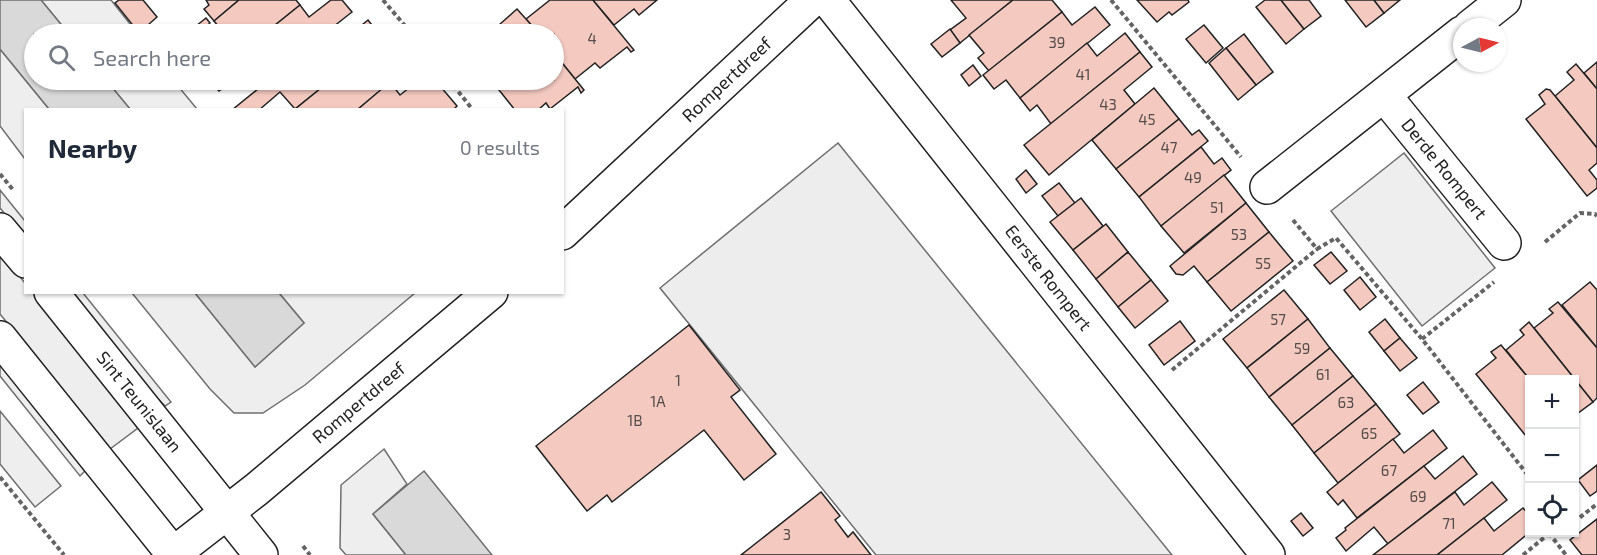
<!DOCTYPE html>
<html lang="en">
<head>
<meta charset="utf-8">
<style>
  body { margin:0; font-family:"Exo 2",sans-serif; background:#f2f2f3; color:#1f2937 }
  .controls { position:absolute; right:18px; bottom:18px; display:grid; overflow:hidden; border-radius:0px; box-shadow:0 2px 4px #0004 }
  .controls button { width:54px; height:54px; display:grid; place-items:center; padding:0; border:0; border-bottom:2px solid #e0e1e3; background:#fff; color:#1f2937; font:30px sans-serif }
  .compass { position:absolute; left:1453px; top:18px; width:54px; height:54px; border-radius:50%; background:#fff; box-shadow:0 2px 4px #0004; rotate:83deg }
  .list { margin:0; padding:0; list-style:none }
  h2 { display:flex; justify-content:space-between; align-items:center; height:78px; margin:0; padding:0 24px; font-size:26px }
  h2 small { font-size:20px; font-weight:400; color:#747a83 }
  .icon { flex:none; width:33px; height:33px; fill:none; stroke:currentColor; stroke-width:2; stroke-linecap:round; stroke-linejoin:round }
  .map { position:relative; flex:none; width:1597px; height:555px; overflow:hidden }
  .search { position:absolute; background:#fff; box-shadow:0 2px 4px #0004; left:24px; top:24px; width:540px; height:66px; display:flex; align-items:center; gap:15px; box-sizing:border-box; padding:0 21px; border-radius:33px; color:#747a83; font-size:22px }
  .panel { position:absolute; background:#fff; box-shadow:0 2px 4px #0004; left:24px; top:108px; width:540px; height:186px; border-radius:0px }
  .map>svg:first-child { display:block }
  .green { fill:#eee; stroke:#6f6f6f; stroke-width:1.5 }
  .parking { fill:#ededed; stroke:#6f6f6f; stroke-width:1.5 }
  .water { fill:#d9d9d9; stroke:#6f6f6f; stroke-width:1.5 }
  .building { fill:#f3c9c0; stroke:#222; stroke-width:1.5 }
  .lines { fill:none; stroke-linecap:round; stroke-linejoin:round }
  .minor-casing { stroke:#222; stroke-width:36 }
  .path { stroke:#646464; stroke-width:4; stroke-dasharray:4.5 3; stroke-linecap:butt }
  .minor { stroke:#fff; stroke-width:33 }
  .labels { text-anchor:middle; stroke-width:4.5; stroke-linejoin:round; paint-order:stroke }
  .number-label { font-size:15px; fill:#564c4a }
  .street-label { font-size:18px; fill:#222; stroke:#fff }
</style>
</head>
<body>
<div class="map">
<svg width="1597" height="555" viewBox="0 0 1597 555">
  <rect width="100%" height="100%" fill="#fff"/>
  <g class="green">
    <path d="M41,0H111L138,34H69Z"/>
    <path d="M0,49L49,109L26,110L25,159L0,126Z"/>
    <path d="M106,80H173L197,109H130Z"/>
    <path d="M1404,153L1495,268L1422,326L1331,211Z"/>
    <path d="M0,190L25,221V239L0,208Z"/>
    <path d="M0,252L25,283L26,292L33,293L142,425L110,449L0,314Z"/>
    <path d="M69,293H83L171,402L165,406L137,377Z"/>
    <path d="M132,293H195L255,367L304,323L279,293H415L305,385L263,413H234L210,389Z"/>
    <path d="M0,363L86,470L80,476L0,376Z"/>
    <path d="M0,411L61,486L35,507L0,464Z"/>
    <path d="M384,449L407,484L373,514L406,555H346L340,548L341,485Z"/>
  </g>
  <path class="parking" d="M838,143L1172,555H876L660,288Z"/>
  <g class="water">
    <path d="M0,0H41L69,34H34V80H106L130,109H49L0,49Z"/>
    <path d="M195,293H279L304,323L255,367Z"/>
    <path d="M424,471L492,555H406L373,514Z"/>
  </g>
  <g class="building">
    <path d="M119,0H143L157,17L139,33L115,3Z"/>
    <path d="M206,0H239L214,21L204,9L209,5Z"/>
    <path d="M239,0H296L300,5L264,34H225L214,21Z"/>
    <path d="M331,0H342L352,12L324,34H264L300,5L309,17Z"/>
    <path d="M550,0H593L634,50L631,52L627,47L600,68L595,63L575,79L554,53V34H539L526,19Z"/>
    <path d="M593,0H657L639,15L634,9L614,25Z"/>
    <path d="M951,0H1013L960,43L950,30L966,18Z"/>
    <path d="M1013,0H1052L1062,12L989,71L978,58L984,53L969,35Z"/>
    <path d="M1137,0H1188L1189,2L1172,15L1169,12L1157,22Z"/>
    <path d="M1265,0H1281L1304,29L1286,44L1256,7Z"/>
    <path d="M1281,0H1309L1321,16L1304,29Z"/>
    <path d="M1345,0H1374L1384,13L1366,27Z"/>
    <path d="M1374,0H1400L1384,13Z"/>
    <path d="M1095,7L1110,25L1020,98L1006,80L994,89L983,75L1062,12L1072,25Z"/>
    <path d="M517,9L526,19L539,34H507L500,24Z"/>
    <path d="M206,18L210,23L201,31L196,26Z"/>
    <path d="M368,20L379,34H350L352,33Z"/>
    <path d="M1204,25L1223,48L1206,63L1186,39Z"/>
    <path d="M950,29L960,43L942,57L931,44Z"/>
    <path d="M1125,33L1140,52L1051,124L1037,105L1030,111L1020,98L1087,43L1097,56Z"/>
    <path d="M1244,34L1273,72L1256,85L1226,48Z"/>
    <path d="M1226,48L1256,85L1238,100L1209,63Z"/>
    <path d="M1140,52L1152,67L1124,90L1135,104L1049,175L1024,145Z"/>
    <path d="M554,53L584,90L581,93L578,87L550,109L546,103L538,110H515L491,80H554Z"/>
    <path d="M1597,62V89L1584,73Z"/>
    <path d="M1576,64L1597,89V148L1555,96L1574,80L1567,72Z"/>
    <path d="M973,65L981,76L969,86L961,75Z"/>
    <path d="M209,80H234L219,91Z"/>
    <path d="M248,80H269L256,90Z"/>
    <path d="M269,80H331L295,109L280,92L259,110H232Z"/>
    <path d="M331,80H393L357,110H294Z"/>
    <path d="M419,80H435L457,106L453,110H357L390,82L400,95Z"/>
    <path d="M1154,88L1179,119L1116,169L1092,140Z"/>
    <path d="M1546,89L1550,90L1555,96L1597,148V163L1589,170L1597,180V188L1587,196L1526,119L1545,104L1539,95Z"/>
    <path d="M1179,119L1192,135L1199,130L1208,141L1139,197L1116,169Z"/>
    <path d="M1201,147L1214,164L1222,158L1231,170L1161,226L1139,197Z"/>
    <path d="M1026,170L1037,184L1026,193L1016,179Z"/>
    <path d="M1224,175L1246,203L1184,253L1161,226Z"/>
    <path d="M1059,183L1075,203L1058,216L1042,196Z"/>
    <path d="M1081,198L1103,226L1073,250L1050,222Z"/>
    <path d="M1246,203L1269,232L1207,282L1194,266L1183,275L1176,274L1170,266Z"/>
    <path d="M1106,224L1128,252L1096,279L1073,250Z"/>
    <path d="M1269,232L1293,261L1231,311L1207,282Z"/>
    <path d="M1128,252L1151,280L1118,307L1096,279Z"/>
    <path d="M1331,252L1347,271L1330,284L1314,265Z"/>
    <path d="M1360,277L1376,297L1360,310L1344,290Z"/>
    <path d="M1151,280L1168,301L1135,328L1118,307Z"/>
    <path d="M1590,282L1597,290V348L1562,305Z"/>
    <path d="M1284,290L1308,319L1247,368L1223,339Z"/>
    <path d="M1558,302L1597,348V398L1593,402L1534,328L1553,313L1549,309Z"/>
    <path d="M1308,319L1330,348L1269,397L1247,368Z"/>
    <path d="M1385,319L1400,338L1384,351L1369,332Z"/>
    <path d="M1180,321L1195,341L1164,365L1149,345Z"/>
    <path d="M1529,322L1593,402L1574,416V380H1530L1506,350L1524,335L1520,330Z"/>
    <path d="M689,325L740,390L731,397L776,454L744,480L704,430L612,502L607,495L587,511L536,446Z"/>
    <path d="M1400,338L1417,358L1400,371L1384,351Z"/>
    <path d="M1501,345L1530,380V441L1476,374L1496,358L1491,352Z"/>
    <path d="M1330,348L1353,376L1292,425L1269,397Z"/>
    <path d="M1353,376L1376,404L1314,453L1292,425Z"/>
    <path d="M1423,382L1439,402L1423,414L1407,395Z"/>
    <path d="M1376,404L1400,434L1338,483L1314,453Z"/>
    <path d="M1433,430L1447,448L1357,518L1343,500L1338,505L1327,492L1393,439L1404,453Z"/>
    <path d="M1463,456L1477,474L1388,544L1374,527L1346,551L1336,538L1346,530L1345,528L1424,466L1435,479Z"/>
    <path d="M1597,465V491L1590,496L1578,480Z"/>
    <path d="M1492,482L1507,500L1437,555H1373L1455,492L1464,505Z"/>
    <path d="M821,492L840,516L835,520L848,537L853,532L871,555H741Z"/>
    <path d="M1523,508L1530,516V532L1502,555H1437L1484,518L1494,531Z"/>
    <path d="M1301,513L1313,528L1303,536L1291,521Z"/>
    <path d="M1597,519V555H1582L1570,540Z"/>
  </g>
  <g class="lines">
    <g class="minor-casing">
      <g id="minor">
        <path d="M828,0L1268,555"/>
        <path d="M1470,27L1504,0"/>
        <path d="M1384,95L1504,243"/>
        <path d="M1267,187L1462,33"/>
        <path d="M0,230L26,261"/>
        <path d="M562,233L812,0"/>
        <path d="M51,292L261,555"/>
        <path d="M0,338L174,555"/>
        <path d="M172,555L257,489L491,292"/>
      </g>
    </g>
    <g class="path">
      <path d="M383,0L412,34"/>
      <path d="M1111,0L1241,157"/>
      <path d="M449,80L473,110"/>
      <path d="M0,174L14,191"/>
      <path d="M1293,220L1317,249L1336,238L1422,339L1530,478"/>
      <path d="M1545,242L1580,213L1595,214L1597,216"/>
      <path d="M1422,339L1494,282"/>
      <path d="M1172,370L1317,249"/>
      <path d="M0,477L64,555"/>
      <path d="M1574,522L1597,504"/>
      <path d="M1549,533L1566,555"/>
      <path d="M303,546L310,555"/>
      <path d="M1523,555L1551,532"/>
    </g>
    <use href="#minor" class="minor"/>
  </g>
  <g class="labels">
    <g class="number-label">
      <text x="592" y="44">4</text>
      <text x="1057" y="48">39</text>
      <text x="1083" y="80">41</text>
      <text x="1108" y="110">43</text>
      <text x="1147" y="125">45</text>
      <text x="1169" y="153">47</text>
      <text x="1193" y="183">49</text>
      <text x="1217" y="213">51</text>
      <text x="1239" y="240">53</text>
      <text x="1263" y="269">55</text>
      <text x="1278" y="325">57</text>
      <text x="1302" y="354">59</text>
      <text x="1323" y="380">61</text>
      <text x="678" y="386">1</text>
      <text x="658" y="407">1A</text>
      <text x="1346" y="408">63</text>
      <text x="635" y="426">1B</text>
      <text x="1369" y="439">65</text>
      <text x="1389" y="476">67</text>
      <text x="1418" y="502">69</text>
      <text x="1449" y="529">71</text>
      <text x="787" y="540">3</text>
    </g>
    <g class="street-label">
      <text transform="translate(727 80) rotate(-43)" y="6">Rompertdreef</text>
      <text transform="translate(1444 169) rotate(51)" y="6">Derde Rompert</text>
      <text transform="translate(1048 278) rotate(52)" y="6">Eerste Rompert</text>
      <text transform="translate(139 402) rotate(51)" y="6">Sint Teunislaan</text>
      <text transform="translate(359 403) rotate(-40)" y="6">Rompertdreef</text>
    </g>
  </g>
</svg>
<div class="controls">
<button>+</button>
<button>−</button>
<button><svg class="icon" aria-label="locate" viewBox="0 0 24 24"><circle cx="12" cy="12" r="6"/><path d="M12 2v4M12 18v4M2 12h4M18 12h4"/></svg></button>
</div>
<svg class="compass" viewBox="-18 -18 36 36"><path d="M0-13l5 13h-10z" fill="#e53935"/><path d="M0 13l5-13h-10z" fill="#747a83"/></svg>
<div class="search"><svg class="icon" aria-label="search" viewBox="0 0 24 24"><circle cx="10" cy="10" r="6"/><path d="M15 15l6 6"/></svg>Search here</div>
<section class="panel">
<h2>Nearby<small>0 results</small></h2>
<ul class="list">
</ul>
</section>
</div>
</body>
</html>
